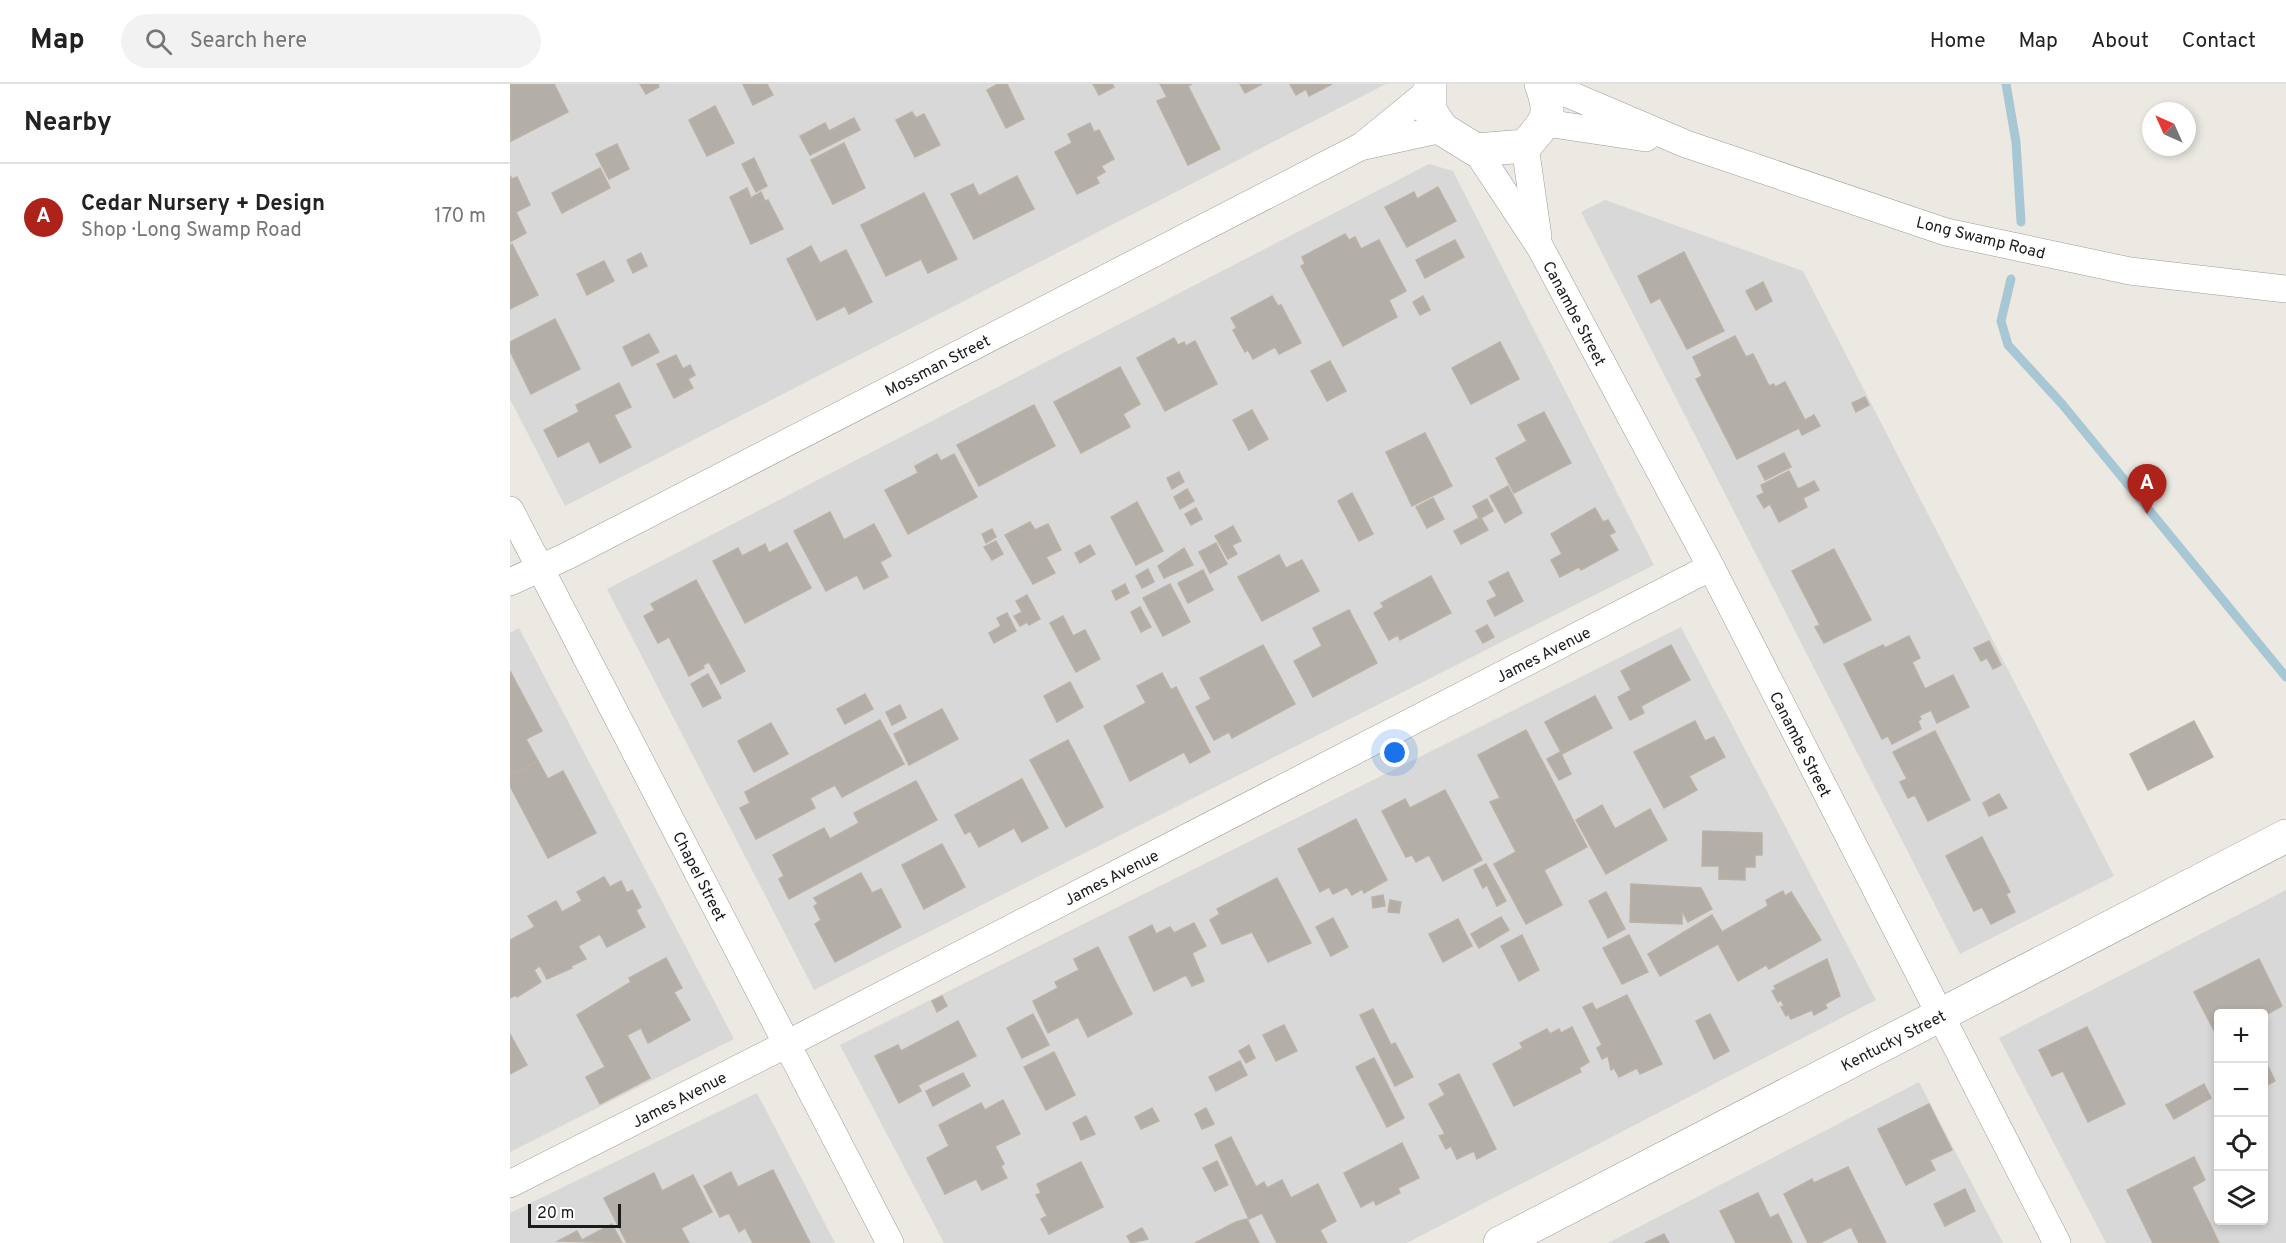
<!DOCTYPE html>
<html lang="en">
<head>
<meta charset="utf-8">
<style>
  body { margin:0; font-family:Overpass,sans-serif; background:#f2f2f2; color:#222 }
  .controls { position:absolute; right:18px; bottom:18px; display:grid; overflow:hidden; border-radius:6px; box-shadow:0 3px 9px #0003 }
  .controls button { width:54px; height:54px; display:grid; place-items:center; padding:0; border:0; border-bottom:2px solid #e0e0e0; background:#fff; color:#222; font:30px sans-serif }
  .compass { position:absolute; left:1632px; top:18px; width:54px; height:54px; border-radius:50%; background:#fff; box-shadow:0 3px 9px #0003; rotate:315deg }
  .scale { position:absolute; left:18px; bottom:15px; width:93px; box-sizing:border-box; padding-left:6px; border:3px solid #1b1b1b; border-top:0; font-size:16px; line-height:21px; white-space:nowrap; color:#1b1b1b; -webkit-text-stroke:4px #fff; paint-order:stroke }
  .you { position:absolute; left:885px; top:669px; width:21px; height:21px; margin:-15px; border:4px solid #fff; border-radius:50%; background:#1a73e8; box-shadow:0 0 0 9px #1a73e833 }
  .badge { display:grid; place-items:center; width:39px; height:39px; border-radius:50%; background:#ad2219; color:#fff; font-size:20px; font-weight:700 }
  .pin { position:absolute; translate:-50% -50px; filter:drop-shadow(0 2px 3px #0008) }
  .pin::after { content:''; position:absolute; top:32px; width:21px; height:18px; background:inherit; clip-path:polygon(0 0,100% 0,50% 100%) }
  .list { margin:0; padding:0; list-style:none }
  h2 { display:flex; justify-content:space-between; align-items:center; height:78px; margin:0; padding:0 24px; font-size:26px }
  h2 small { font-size:20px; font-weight:400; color:#767676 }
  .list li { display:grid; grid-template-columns:39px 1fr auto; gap:18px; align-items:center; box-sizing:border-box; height:108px; padding:0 24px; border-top:2px solid #e0e0e0 }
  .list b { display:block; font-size:22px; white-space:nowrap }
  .list p { margin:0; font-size:20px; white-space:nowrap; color:#767676 }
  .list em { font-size:20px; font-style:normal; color:#767676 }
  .icon { flex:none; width:33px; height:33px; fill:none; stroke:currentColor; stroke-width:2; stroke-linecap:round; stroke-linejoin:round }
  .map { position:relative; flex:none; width:1776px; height:1159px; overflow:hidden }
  header { display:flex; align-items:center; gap:36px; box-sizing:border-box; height:84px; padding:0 30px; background:#fff; border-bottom:2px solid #e0e0e0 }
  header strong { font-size:28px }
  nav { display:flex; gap:33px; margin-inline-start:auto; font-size:21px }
  .search { width:420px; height:54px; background:#f2f2f2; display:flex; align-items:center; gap:15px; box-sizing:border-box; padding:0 21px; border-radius:33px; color:#767676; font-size:22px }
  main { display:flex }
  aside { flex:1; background:#fff }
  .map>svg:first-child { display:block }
  .residential { fill:#d9d8d8; fill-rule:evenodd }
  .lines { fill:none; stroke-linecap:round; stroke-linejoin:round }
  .stream { stroke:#a7c7d4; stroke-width:9 }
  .building { fill:#b4aea8; stroke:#bbb1a6; stroke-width:1.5 }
  .minor-casing { stroke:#9c9c9c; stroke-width:28 }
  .tertiary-casing { stroke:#9c9c9c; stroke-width:34 }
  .minor { stroke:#fff; stroke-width:27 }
  .tertiary { stroke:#fff; stroke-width:33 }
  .labels { text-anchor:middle; stroke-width:4.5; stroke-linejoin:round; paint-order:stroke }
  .street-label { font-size:16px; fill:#1b1b1b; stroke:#fff }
</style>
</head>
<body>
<header>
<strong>Map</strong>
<div class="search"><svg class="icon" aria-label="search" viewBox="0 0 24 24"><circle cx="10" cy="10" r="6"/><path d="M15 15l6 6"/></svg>Search here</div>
<nav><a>Home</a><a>Map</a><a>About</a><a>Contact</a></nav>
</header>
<main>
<aside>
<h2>Nearby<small></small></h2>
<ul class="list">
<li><span class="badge">A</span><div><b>Cedar Nursery + Design</b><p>Shop · Long Swamp Road</p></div><em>170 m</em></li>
</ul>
</aside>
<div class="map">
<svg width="1776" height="1159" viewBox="0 0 1776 1159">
  <rect width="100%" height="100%" fill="#ebe9e2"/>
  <g class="residential">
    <path d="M0,0H876L55,422L0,315Z"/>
    <path d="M919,80L943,87L1144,481L304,906L97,505Z"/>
    <path d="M1095,116L1293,187L1604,792L1450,870L1071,128Z"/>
    <path d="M1171,543L1366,916L897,1159H434L330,961Z"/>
    <path d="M9,544L224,955L0,1068V549Z"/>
    <path d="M1776,806V1159H1596L1489,954ZM1708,930H1754V1136H1708Z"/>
    <path d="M1409,998L1493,1159H1098Z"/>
    <path d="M247,1009L325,1159H0V1129Z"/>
  </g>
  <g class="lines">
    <g class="stream">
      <path d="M1496,0L1506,58L1511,138"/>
      <path d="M1501,195L1491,237L1498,261L1552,320L1776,593"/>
    </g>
  </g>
  <g class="building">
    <path d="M0,0H44L58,28L1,57Z"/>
    <path d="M130,0H148L149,3L136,10Z"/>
    <path d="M233,0H257L263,11L243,21Z"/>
    <path d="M488,0H497L514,35L496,44L477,6Z"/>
    <path d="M583,0H602L604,3L589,11Z"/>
    <path d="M650,0H682L678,2L710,65L678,81L647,17L657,13Z"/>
    <path d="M730,0H752L735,9Z"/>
    <path d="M780,0H822L799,12L796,5L786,11Z"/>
    <path d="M205,22L224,59L197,72L179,36Z"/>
    <path d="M402,28L406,34L414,30L430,61L405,73L386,36Z"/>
    <path d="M344,34L350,46L300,71L290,52L315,39L319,47Z"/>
    <path d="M580,39L584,48L589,46L604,75L591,82L595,88L586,93L589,99L567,110L545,68L562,59L558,50Z"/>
    <path d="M334,59L355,104L323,120L301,76Z"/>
    <path d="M107,60L119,85L99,95L86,70Z"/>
    <path d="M244,74L257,102L246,108L232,80Z"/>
    <path d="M90,84L100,104L52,129L42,109Z"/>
    <path d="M0,92L2,95L7,93L20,121L6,128L16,149L0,158Z"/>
    <path d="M507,92L524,125L464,155L441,110L463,100L469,112Z"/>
    <path d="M928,103L946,137L897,163L875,123L904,108L907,115Z"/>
    <path d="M237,104L241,114L251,108L255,117L258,116L273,145L241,160L220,113Z"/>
    <path d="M414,109L447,175L418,189L411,175L376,192L351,141Z"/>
    <path d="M835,150L839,156L845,153L851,165L869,156L896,207L879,216L887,233L833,262L791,182L795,180L792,173Z"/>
    <path d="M945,156L954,173L915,194L906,176Z"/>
    <path d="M2,160L28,211L0,225V162Z"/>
    <path d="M301,162L310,179L336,166L362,218L339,230L335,222L307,236L277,175Z"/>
    <path d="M1174,168L1214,247L1177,265L1150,214L1141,219L1128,192Z"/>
    <path d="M131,169L137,182L123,189L117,176Z"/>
    <path d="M94,177L104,197L77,211L67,190Z"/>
    <path d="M1253,198L1262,217L1246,226L1236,207Z"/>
    <path d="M762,212L768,222L771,221L791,259L769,270L765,263L743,275L738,266L735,268L723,246L727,244L721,234Z"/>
    <path d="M913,212L920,226L910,231L903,218Z"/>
    <path d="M45,235L70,285L21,310L0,267V258Z"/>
    <path d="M139,250L149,268L122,282L113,263Z"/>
    <path d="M1225,252L1236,273L1243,270L1259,302L1264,300L1265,303L1275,298L1295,336L1304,331L1310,342L1292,351L1289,344L1227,375L1186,295L1192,292L1183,273Z"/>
    <path d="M664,254L668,261L674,258L676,262L685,257L707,300L655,327L627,274Z"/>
    <path d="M990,258L1009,295L961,320L942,284Z"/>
    <path d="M166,271L173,285L180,281L185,291L178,295L183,304L164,314L147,280Z"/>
    <path d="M820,277L836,307L817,317L801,287Z"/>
    <path d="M610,283L630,320L613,330L620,343L571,369L544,318Z"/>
    <path d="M109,299L121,323L104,331L121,363L90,379L79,357L48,373L34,346L69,328L66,321Z"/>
    <path d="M1355,313L1359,321L1346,328L1342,319Z"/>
    <path d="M524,321L545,362L469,402L447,361Z"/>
    <path d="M742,326L758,355L739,366L723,336Z"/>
    <path d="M1034,328L1061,379L1004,409L986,374L1017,357L1008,341Z"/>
    <path d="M915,349L942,402L902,422L876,368Z"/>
    <path d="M1274,369L1281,383L1255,396L1248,382Z"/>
    <path d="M427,370L431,377L444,370L467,413L398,450L375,406L408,389L405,382Z"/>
    <path d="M1279,387L1288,405L1304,397L1309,406L1293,414L1297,423L1269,438L1260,420L1254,424L1247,412L1254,409L1251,401Z"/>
    <path d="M669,388L674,398L662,405L657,394Z"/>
    <path d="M998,402L1012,429L995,439L980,412Z"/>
    <path d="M677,405L684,417L670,425L664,413Z"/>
    <path d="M842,409L863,450L849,457L828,417Z"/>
    <path d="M923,414L934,435L917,444L906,423Z"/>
    <path d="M977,415L983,427L971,434L978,446L951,460L944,447L969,434L963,422Z"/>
    <path d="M627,418L653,467L626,481L601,433Z"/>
    <path d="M686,424L692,435L681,441L675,430Z"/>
    <path d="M1085,424L1093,438L1098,436L1105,448L1099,451L1108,466L1071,486L1069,483L1050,493L1041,476L1052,470L1041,450Z"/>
    <path d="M320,428L334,456L364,440L381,472L370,478L378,493L354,505L347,491L316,507L284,447Z"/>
    <path d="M520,438L525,446L538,440L551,466L536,473L545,489L523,500L495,451Z"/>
    <path d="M723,442L731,457L722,461L727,470L718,475L705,452Z"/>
    <path d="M482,445L486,453L476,459L472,450Z"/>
    <path d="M486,457L493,470L482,476L474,463Z"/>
    <path d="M277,459L301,504L235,539L203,477L228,464L232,472L255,460L259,469Z"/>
    <path d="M706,459L717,480L700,489L689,468Z"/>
    <path d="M580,461L585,470L570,479L565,469Z"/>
    <path d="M674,464L683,481L654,494L648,482Z"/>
    <path d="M1324,465L1361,536L1314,559L1305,543L1310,541L1282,487Z"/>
    <path d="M769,471L776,484L792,476L809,507L752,537L728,493Z"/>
    <path d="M638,485L644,498L632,504L626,492Z"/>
    <path d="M693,486L703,506L678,519L668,499Z"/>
    <path d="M998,488L1013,517L985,532L977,517L987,512L979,498Z"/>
    <path d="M921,492L941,529L890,556L888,551L879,556L864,529L874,523L871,519Z"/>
    <path d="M186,496L235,587L211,600L199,578L193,581L194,584L179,592L159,553L148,559L134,532L145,526L141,520Z"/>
    <path d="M615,500L619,509L606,516L602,507Z"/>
    <path d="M660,500L680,538L653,552L633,514Z"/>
    <path d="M517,511L530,535L519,541L517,538L510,542L504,532L512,528L506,517Z"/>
    <path d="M630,523L641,543L631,548L621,528Z"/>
    <path d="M839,526L867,579L803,613L784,577L812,562L803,544Z"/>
    <path d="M497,529L506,547L484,559L479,549L491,542L487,534Z"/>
    <path d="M553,532L563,552L575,546L590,575L566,588L540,539Z"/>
    <path d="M977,541L984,553L973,559L966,547Z"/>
    <path d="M1399,552L1410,574L1402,578L1415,605L1443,591L1459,623L1427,639L1421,626L1409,632L1411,635L1408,637L1411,645L1382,660L1378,652L1372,655L1334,580L1373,561L1375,564Z"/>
    <path d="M1479,557L1491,581L1483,585L1477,574L1471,577L1464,564Z"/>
    <path d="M753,561L785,620L722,654L719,648L704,656L686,623L701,615L690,594Z"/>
    <path d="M1161,561L1180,596L1131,622L1134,629L1120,636L1108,613L1121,606L1111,587Z"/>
    <path d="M0,587L32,647L16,655L28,677L0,692Z"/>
    <path d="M652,589L661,606L666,603L700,668L680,679L674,668L620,697L594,642L636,619L627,602Z"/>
    <path d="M198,590L211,614L193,623L181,600Z"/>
    <path d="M560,598L573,623L547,638L534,612Z"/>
    <path d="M355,610L363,625L335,640L327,625Z"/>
    <path d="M1085,612L1102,644L1052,670L1035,638Z"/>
    <path d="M390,621L396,634L382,641L376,628Z"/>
    <path d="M432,625L448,655L399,681L384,650Z"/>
    <path d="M370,636L394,680L332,713L325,701L300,714L305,724L246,755L230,724L240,719L235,708Z"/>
    <path d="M1185,637L1195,657L1204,653L1215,673L1179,692L1187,706L1154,724L1124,668Z"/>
    <path d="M1684,637L1703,673L1638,706L1620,670Z"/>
    <path d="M261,639L278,670L244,688L228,657Z"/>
    <path d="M1016,646L1077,763L1034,786L1052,821L1016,840L984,780L1006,768L980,718L990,714L968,671Z"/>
    <path d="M1425,647L1460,716L1418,737L1405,711L1398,714L1390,698L1397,695L1383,668Z"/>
    <path d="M558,656L593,723L556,743L520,676Z"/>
    <path d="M1050,668L1061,690L1049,696L1037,675Z"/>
    <path d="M28,677L38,695L53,687L86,749L38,774L0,702V692Z"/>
    <path d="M512,695L538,744L512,758L504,744L469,763L460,747L455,750L445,731Z"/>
    <path d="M406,697L427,736L279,815L269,795L274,792L263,771L314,744L320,755L349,739L344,729Z"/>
    <path d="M935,706L972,776L933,797L919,771L906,778L902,771L896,773L872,727L895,715L900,724Z"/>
    <path d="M1489,710L1497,724L1479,732L1473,719Z"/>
    <path d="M1092,721L1105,745L1140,725L1157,756L1096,790L1066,736Z"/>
    <path d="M846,735L877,796L854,809L852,805L842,811L837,803L823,810L819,803L810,808L788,765Z"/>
    <path d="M1193,747L1252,749V771H1245V783H1235V796L1209,795V782H1192Z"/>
    <path d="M1472,753L1500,808L1496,810L1505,828L1481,840L1472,823L1464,827L1436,772Z"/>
    <path d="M432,760L455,803L414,825L392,781Z"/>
    <path d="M976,780L996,817L987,822L977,801L973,804L964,786Z"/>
    <path d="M351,789L362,809L371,805L391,843L325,878L305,840L311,836L304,822L308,820L304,814Z"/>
    <path d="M94,793L100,803L111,797L117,809L122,806L131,823L126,826L135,843L97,863L90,850L68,862L76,875L61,882L62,884L37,895L30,882L24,886L31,898L7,913L6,911L0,914V856L25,843L18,832L46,817L52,828L72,817L67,808Z"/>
    <path d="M767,794L801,859L758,878L742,848L712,860L700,836L710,830L707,825Z"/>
    <path d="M1121,800L1191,804L1202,825L1178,838L1172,827V840L1120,838Z"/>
    <path d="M1273,807L1275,812L1281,808L1311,856L1259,885L1256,881L1228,897L1208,860L1150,892L1138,870L1202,831L1212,848L1258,822L1256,816Z"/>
    <path d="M1096,808L1115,845L1098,854L1079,817Z"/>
    <path d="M873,811L875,822L863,824L862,813Z"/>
    <path d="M880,816L891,818L889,829L878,828Z"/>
    <path d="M991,833L999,846L969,864L961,850Z"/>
    <path d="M823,834L838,863L821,872L806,843Z"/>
    <path d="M948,835L962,862L933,878L919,850Z"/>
    <path d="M684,839L696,862L682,869L694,897L682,902L676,891L644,907L619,853L642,841L646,850L660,843L664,849Z"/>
    <path d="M1012,851L1029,886L1009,897L991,862Z"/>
    <path d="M1119,851L1138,888L1112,900L1093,864Z"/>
    <path d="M588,863L622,930L578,953L568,933L538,949L523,917L548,904L545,898L569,886L564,875Z"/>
    <path d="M156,874L172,904L164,908L180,936L138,959L131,944L117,951L140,994L90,1020L76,993L95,983L67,931L121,898L119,894Z"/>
    <path d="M1317,875L1330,912L1315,920L1317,924L1304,931L1302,926L1281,935L1278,930L1276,932L1271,923L1274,922L1271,916L1268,918L1262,907L1266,905L1264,902Z"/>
    <path d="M1749,875L1772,922L1754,932V930H1708V954L1684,908Z"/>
    <path d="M1117,911L1152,980L1130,990L1127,984L1109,993L1104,984L1101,986L1098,972L1092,975L1087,964L1092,961L1073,923L1082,919L1086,926Z"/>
    <path d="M432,912L437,922L427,928L422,917Z"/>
    <path d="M863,925L881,961L885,959L903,993L885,1002L850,931Z"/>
    <path d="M523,930L539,961L512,974L497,944Z"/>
    <path d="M1200,930L1219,967L1204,975L1186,937Z"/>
    <path d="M448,937L466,972L408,1001L411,1007L389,1019L365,972L388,961L391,967Z"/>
    <path d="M774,941L787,967L766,977L753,951Z"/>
    <path d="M1062,943L1079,978L1069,984L1071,988L1004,1022L983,980L1013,964L1010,959L1037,945L1040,950L1049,945L1051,949Z"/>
    <path d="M1577,943L1615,1020L1578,1038L1553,987L1542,992L1529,966Z"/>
    <path d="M0,950L17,981L0,990Z"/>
    <path d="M739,961L745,974L736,979L729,967Z"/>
    <path d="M544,968L565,1011L536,1026L514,983Z"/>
    <path d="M864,974L894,1034L877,1043L846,983Z"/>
    <path d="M1754,974L1765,997L1754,1003Z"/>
    <path d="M730,977L737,991L706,1007L699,993Z"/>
    <path d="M453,989L460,1002L423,1022L416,1007Z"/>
    <path d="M949,990L986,1065L967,1075L964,1067L947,1075L941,1062L936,1065L929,1052L935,1050L919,1020L935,1011L929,1000Z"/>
    <path d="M1694,1000L1701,1014L1664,1035L1656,1021Z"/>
    <path d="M493,1016L510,1050L485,1062L494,1080L491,1082L497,1094L472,1106L466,1095L435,1110L417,1074L439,1062L429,1041L471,1019L475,1026Z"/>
    <path d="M1419,1020L1442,1066L1420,1076L1425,1086L1396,1101L1368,1045Z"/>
    <path d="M642,1024L649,1037L631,1045L625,1033Z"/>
    <path d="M696,1024L704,1040L692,1045L685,1030Z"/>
    <path d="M576,1032L585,1050L571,1056L563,1039Z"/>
    <path d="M721,1053L746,1103L754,1098L757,1104L772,1096L781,1114L808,1100L826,1137L810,1146L817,1159H767L752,1129L739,1135L705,1061Z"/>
    <path d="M892,1059L909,1094L888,1104L890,1109L866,1121L864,1116L851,1123L834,1089Z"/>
    <path d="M1684,1073L1695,1096L1682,1103L1709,1159H1643L1617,1106Z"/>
    <path d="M707,1077L718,1101L705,1107L693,1084Z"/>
    <path d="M571,1078L593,1123L539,1150L531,1135L537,1132L526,1111L531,1109L527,1100Z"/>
    <path d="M1338,1083L1376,1159H1349L1341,1143L1310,1159H1298L1274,1110L1302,1095L1304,1099Z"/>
    <path d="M263,1086L300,1159H243L235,1144L229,1148L219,1129L210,1133L194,1102L221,1088L228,1103Z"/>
    <path d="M144,1089L152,1107L183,1091L202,1128L171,1144L179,1159H117L94,1114Z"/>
    <path d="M1455,1105L1465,1127L1435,1142L1424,1120Z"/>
    <path d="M1248,1109L1260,1134L1268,1130L1282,1159H1226L1210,1127Z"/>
    <path d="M737,1135L749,1159H685L726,1138Z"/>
    <path d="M102,1140L112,1159L48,1157L67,1147L72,1156Z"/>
    <path d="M632,1144L638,1155L621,1159L617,1152Z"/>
    <path d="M1154,1150L1159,1159H1135Z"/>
  </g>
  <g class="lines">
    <g class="minor-casing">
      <g id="minor">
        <path d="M1035,0L1176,60L1436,148L1620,187L1776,205"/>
        <path d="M1036,39L1136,54"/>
        <path d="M854,62L932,45"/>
        <path d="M1015,62L1028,153"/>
        <path d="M966,66L1030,163L1201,483L1547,1159"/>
        <path d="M0,426L380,1159"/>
        <path d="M0,498L57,472L852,62L918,8"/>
        <path d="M0,1100L277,960L1201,483"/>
      </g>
    </g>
    <g class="tertiary-casing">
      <g id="tertiary">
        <path d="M920,0V27L932,45L966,66L1015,62C1037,37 1043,32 1031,0"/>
        <path d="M990,1159L1776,752"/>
      </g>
    </g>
    <use href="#minor" class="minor"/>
    <use href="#tertiary" class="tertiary"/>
  </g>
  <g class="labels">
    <g class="street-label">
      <text transform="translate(1471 153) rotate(14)" y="6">Long Swamp Road</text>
      <text transform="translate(1065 229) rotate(62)" y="6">Canambe Street</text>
      <text transform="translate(427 281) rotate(-27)" y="6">Mossman Street</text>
      <text transform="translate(1033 570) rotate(-27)" y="6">James Avenue</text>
      <text transform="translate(1291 660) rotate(63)" y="6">Canambe Street</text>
      <text transform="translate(190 792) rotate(63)" y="6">Chapel Street</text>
      <text transform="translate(601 793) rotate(-27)" y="6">James Avenue</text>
      <text transform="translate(1383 956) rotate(-27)" y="6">Kentucky Street</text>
      <text transform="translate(169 1015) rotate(-27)" y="6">James Avenue</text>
    </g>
  </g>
</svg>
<div class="controls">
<button>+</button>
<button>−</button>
<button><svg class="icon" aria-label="locate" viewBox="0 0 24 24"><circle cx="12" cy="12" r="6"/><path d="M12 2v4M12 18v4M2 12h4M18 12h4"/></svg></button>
<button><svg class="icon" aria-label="layers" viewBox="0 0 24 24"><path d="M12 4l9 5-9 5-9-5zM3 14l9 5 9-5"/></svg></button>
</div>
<svg class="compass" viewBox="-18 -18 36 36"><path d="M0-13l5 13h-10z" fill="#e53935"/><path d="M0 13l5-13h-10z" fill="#767676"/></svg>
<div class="scale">20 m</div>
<div class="you"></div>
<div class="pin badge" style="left:1637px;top:430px">A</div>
</div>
</main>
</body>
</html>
